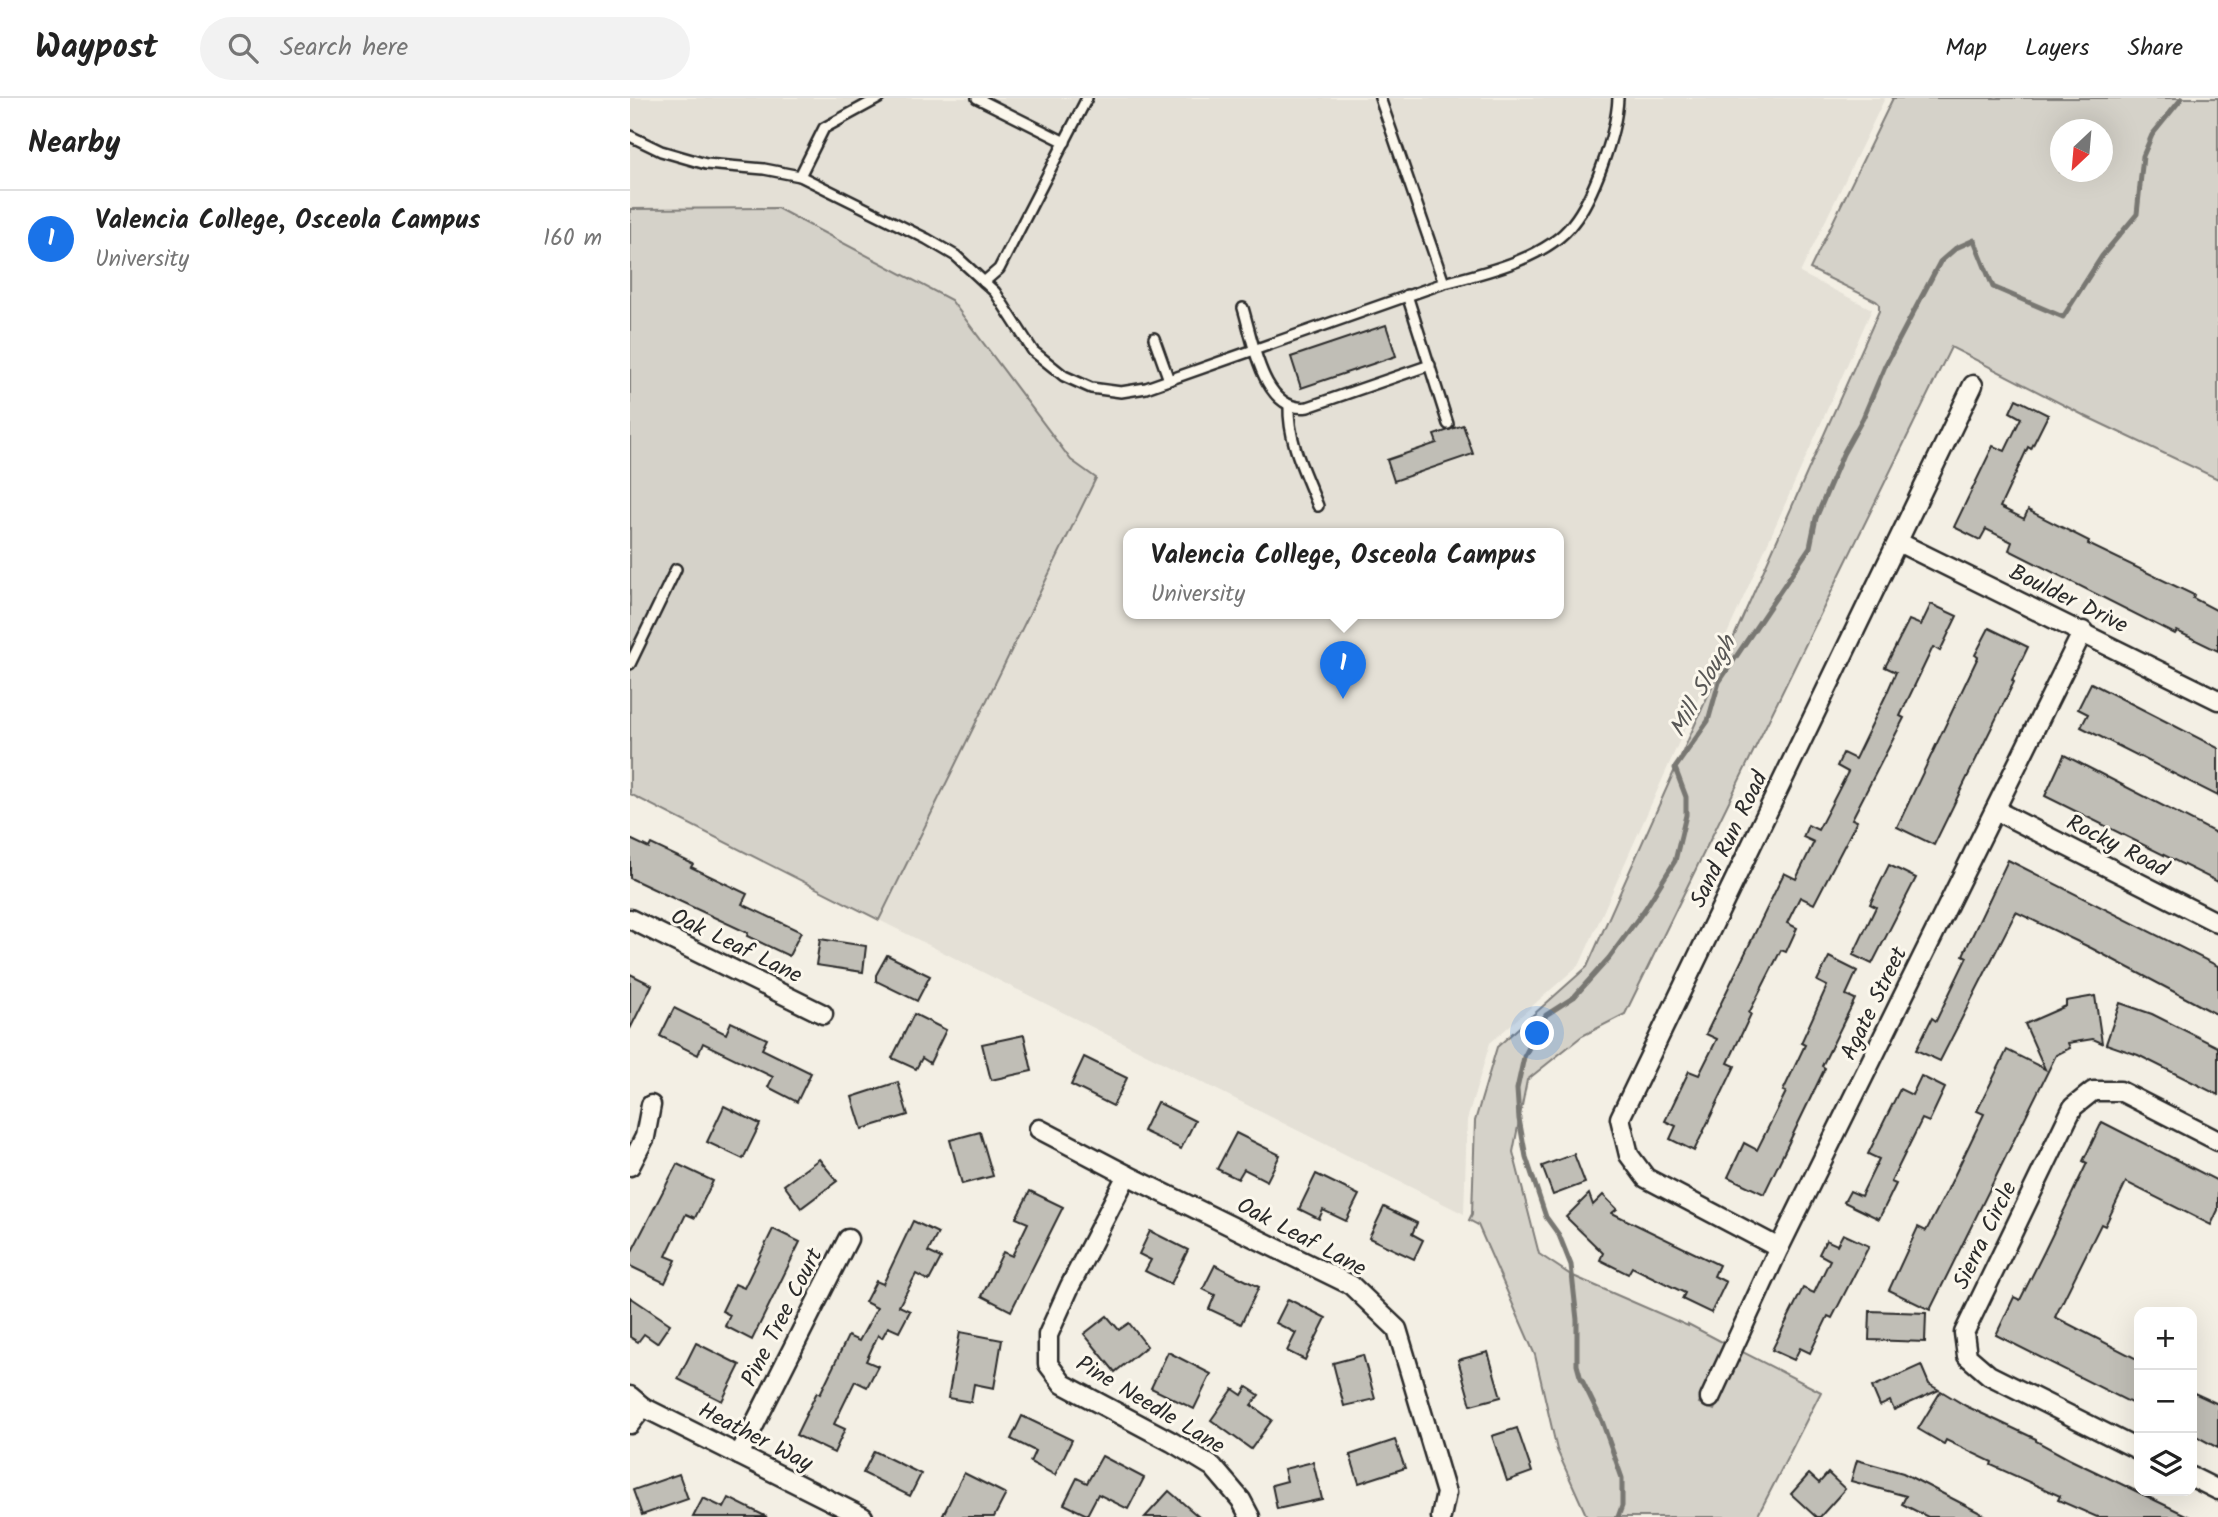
<!DOCTYPE html>
<html lang="en">
<head>
<meta charset="utf-8">
<style>
  body { margin:0; font-family:Kalam,sans-serif; background:#f2f2f2; color:#222 }
  .controls { position:absolute; right:21px; bottom:21px; display:grid; overflow:hidden; border-radius:14px; box-shadow:0 7px 28px #0002 }
  .controls button { width:63px; height:63px; display:grid; place-items:center; padding:0; border:0; border-bottom:2px solid #e0e0e0; background:#fff; color:#222; font:35px sans-serif }
  .compass { position:absolute; left:1420px; top:21px; width:63px; height:63px; border-radius:50%; background:#fff; box-shadow:0 7px 28px #0002; rotate:206deg }
  .you { position:absolute; left:908px; top:936px; width:24px; height:24px; margin:-18px; border:5px solid #fff; border-radius:50%; background:#1a73e8; box-shadow:0 0 0 10px #1a73e833 }
  .badge { display:grid; place-items:center; width:46px; height:46px; border-radius:50%; background:#1a73e8; color:#fff; font-size:23px; font-weight:700 }
  .pin { position:absolute; translate:-50% -58px; filter:drop-shadow(0 2px 4px #0008) }
  .pin::after { content:''; position:absolute; top:37px; width:24px; height:21px; background:inherit; clip-path:polygon(0 0,100% 0,50% 100%) }
  .popup { position:absolute; left:493px; top:430px; width:441px; height:91px; box-sizing:border-box; display:grid; place-content:center; border-radius:14px; background:#fff; filter:drop-shadow(0 2px 5px #0005); font-size:23px; white-space:nowrap; color:#767676 }
  .popup b { font-size:26px; color:#222 }
  .popup::after { content:''; position:absolute; left:50%; top:100%; margin-left:-14px; border:14px solid transparent; border-top-color:#fff }
  .list { margin:0; padding:0; list-style:none }
  h2 { display:flex; justify-content:space-between; align-items:center; height:91px; margin:0; padding:0 28px; font-size:30px }
  h2 small { font-size:23px; font-weight:400; color:#767676 }
  .list li { display:grid; grid-template-columns:46px 1fr auto; gap:21px; align-items:center; box-sizing:border-box; height:98px; padding:0 28px; border-top:2px solid #e0e0e0 }
  .list b { display:block; font-size:26px; white-space:nowrap }
  .list p { margin:0; font-size:23px; white-space:nowrap; color:#767676 }
  .list em { font-size:23px; font-style:normal; color:#767676 }
  .icon { flex:none; width:38px; height:38px; fill:none; stroke:currentColor; stroke-width:2; stroke-linecap:round; stroke-linejoin:round }
  .map { position:relative; flex:none; width:1588px; height:1419px; overflow:hidden }
  header { display:flex; align-items:center; gap:42px; box-sizing:border-box; height:98px; padding:0 35px; background:#fff; border-bottom:2px solid #e0e0e0 }
  header strong { font-size:33px }
  nav { display:flex; gap:38px; margin-inline-start:auto; font-size:24px }
  .search { width:490px; height:63px; background:#f2f2f2; display:flex; align-items:center; gap:18px; box-sizing:border-box; padding:0 24px; border-radius:38px; color:#767676; font-size:26px }
  main { display:flex }
  aside { flex:1; background:#fff }
  .map>svg:first-child { display:block }
  .built { fill:#e4e0d6; fill-rule:evenodd }
  .green { fill:#d5d2c9; stroke:#807e7a; stroke-width:2; fill-rule:evenodd }
  .lines { fill:none; stroke-linecap:round; stroke-linejoin:round }
  .stream { stroke:#787772; stroke-width:5 }
  .building { fill:#c0beb6; stroke:#2b2b2b; stroke-width:2 }
  .lane-casing { stroke:#2b2b2b; stroke-width:14 }
  .street-casing { stroke:#2b2b2b; stroke-width:23 }
  .lane { stroke:#fbf7ec; stroke-width:9 }
  .street { stroke:#fbf7ec; stroke-width:18 }
  .labels { text-anchor:middle; stroke-width:6; stroke-linejoin:round; paint-order:stroke }
  .street-label { font-size:23px; fill:#2b2b2b; stroke:#fbf7ec }
  .water-label { font-size:24px; font-style:italic; fill:#585755; stroke:#fbf7ec }
</style>
</head>
<body>
<header>
<strong>Waypost</strong>
<div class="search"><svg class="icon" aria-label="search" viewBox="0 0 24 24"><circle cx="10" cy="10" r="6"/><path d="M15 15l6 6"/></svg>Search here</div>
<nav><a>Map</a><a>Layers</a><a>Share</a></nav>
</header>
<main>
<aside>
<h2>Nearby<small></small></h2>
<ul class="list">
<li><span class="badge">1</span><div><b>Valencia College, Osceola Campus</b><p>University</p></div><em>160 m</em></li>
</ul>
</aside>
<div class="map">
<svg width="1588" height="1419" viewBox="0 0 1588 1419">
  <rect width="100%" height="100%" fill="#f3efe4"/>
  <filter id="ink" filterUnits="userSpaceOnUse"><feTurbulence type="fractalNoise" baseFrequency=".0143" numOctaves="2"/><feDisplacementMap in="SourceGraphic" scale="14" xChannelSelector="R" yChannelSelector="G"/><feConvolveMatrix kernelMatrix="1 2 1 2 8 2 1 2 1" color-interpolation-filters="sRGB"/></filter>
  <g filter="url(#ink)">
    <path class="built" d="M0,0H1255L1170,175L1242,211L950,866L860,945L837,1022L834,1116L249,822L466,380L441,362L321,202L147,110L0,111ZM498,435H928V515H498Z"/>
    <g class="green">
      <path d="M1263,0H1588V381L1455,318L1321,249L995,916L952,938L897,982L883,1054L909,1156L941,1177L1058,1228V1226L1096,1246L1069,1305L1084,1312L1111,1253L1191,1294L1127,1419H957L927,1352L905,1257L848,1127L839,1122L842,1116L845,1023L867,949L957,869L1249,213V206L1246,203L1180,171ZM1430,32H1472V74H1430Z"/>
      <path d="M147,110L321,202L441,362L466,380L249,822L0,696V111Z"/>
    </g>
    <g class="lines">
      <path class="stream" d="M988,1419L992,1408V1380L972,1323L950,1278L947,1267V1222L941,1167L929,1137L916,1119L896,1059L889,1021L887,991L894,959L916,917L944,899L979,860L1015,811L1045,763L1056,717V699L1045,670L1078,623L1089,584L1180,449L1186,420L1213,356L1233,320L1255,268L1310,164L1326,150L1344,142L1363,189L1433,219L1472,158L1507,116L1513,58L1522,37L1552,0"/>
    </g>
    <g class="building">
      <path d="M756,227L766,258L671,290L661,259Z"/>
      <path d="M1386,301L1418,317L1401,351L1398,349L1370,409L1394,421L1398,412L1459,443L1458,446L1564,497L1563,500L1588,513V553L1547,533L1545,536L1379,452L1382,444L1356,431L1350,442L1324,429L1363,348L1375,353L1391,320L1380,314Z"/>
      <path d="M833,327L843,356L764,383L757,362L807,345L804,337Z"/>
      <path d="M1301,506L1327,518L1310,553L1303,549L1270,618L1274,620L1222,721L1227,723L1184,806L1170,799L1157,825L1167,830L1156,854L1151,852L1119,915L1121,916L1098,965L1105,968L1064,1053L1040,1041L1046,1028L1035,1023L1059,973L1069,977L1087,941L1076,936L1154,775L1166,781L1184,744L1173,739L1178,727L1188,732L1218,674L1207,668L1213,655L1225,661L1256,597L1266,574L1255,569L1279,522L1291,527Z"/>
      <path d="M1359,530L1398,549L1382,582L1384,584L1304,747L1267,729L1348,559L1345,557Z"/>
      <path d="M1461,585L1588,650V698L1451,629L1458,616L1448,611Z"/>
      <path d="M1434,657L1588,736V784L1415,698Z"/>
      <path d="M0,741L19,750L21,746L63,766L61,769L117,796L112,806L171,834L159,858L117,838L118,835L0,780Z"/>
      <path d="M1378,762L1588,868V917L1461,850L1386,814L1310,963L1286,952L1302,920L1306,923L1337,859L1333,857Z"/>
      <path d="M1259,767L1286,780L1242,866L1223,857L1246,809L1240,806Z"/>
      <path d="M190,841L236,848L233,874L186,867Z"/>
      <path d="M257,857L300,878L287,903L246,883V877Z"/>
      <path d="M1199,859L1227,873L1216,897L1225,901L1192,968L1195,970L1134,1096L1098,1079L1114,1045L1127,1052L1156,994L1153,993L1175,947L1171,945L1197,888L1187,883Z"/>
      <path d="M0,876L22,887L0,931Z"/>
      <path d="M1465,898L1472,945L1463,941L1438,945L1440,950L1426,957L1300,1212L1259,1192L1288,1129L1296,1133L1317,1093L1354,1016L1347,1013L1377,952L1415,971L1395,926L1436,908V903Z"/>
      <path d="M1490,905L1522,916L1588,949V997L1508,957L1476,946Z"/>
      <path d="M44,910L96,936L101,924L137,941L132,951L181,975L167,1004L138,989L143,979L73,945L68,957L30,938Z"/>
      <path d="M284,916L316,932L300,965L292,960L286,971L262,960Z"/>
      <path d="M394,937L402,973L361,982L352,946Z"/>
      <path d="M454,959L497,980L483,1008L441,987Z"/>
      <path d="M1291,978L1315,990L1299,1024L1292,1021L1261,1084L1266,1086L1249,1121L1214,1104L1220,1093L1231,1098L1249,1061L1238,1056L1270,991L1282,997Z"/>
      <path d="M268,984L278,1017L232,1031L222,999Z"/>
      <path d="M527,1004L565,1023L551,1051L513,1033Z"/>
      <path d="M94,1008L130,1026L113,1061L77,1044Z"/>
      <path d="M1472,1024L1588,1083V1112L1581,1127L1496,1084L1475,1128L1471,1126L1425,1219L1509,1262V1309L1366,1237L1384,1199L1390,1202L1414,1154L1457,1065L1453,1063Z"/>
      <path d="M350,1034L363,1078L332,1086L320,1042Z"/>
      <path d="M606,1035L650,1057L637,1083L614,1071L608,1081L587,1071Z"/>
      <path d="M944,1056L955,1085L923,1097L912,1068Z"/>
      <path d="M189,1061L207,1083L171,1110L154,1087Z"/>
      <path d="M47,1066L83,1083L65,1120L56,1116L36,1158L46,1162L35,1185L0,1168V1157Z"/>
      <path d="M686,1076L729,1097L716,1123L693,1112L689,1121L669,1111Z"/>
      <path d="M400,1093L433,1109L381,1213L352,1198L373,1154L382,1158L398,1125L386,1120Z"/>
      <path d="M959,1096L963,1107L973,1097L987,1111L982,1115L1089,1167L1084,1178L1096,1184L1081,1215L1052,1201L1055,1195L1002,1169L998,1176L970,1162L973,1155L936,1119Z"/>
      <path d="M754,1109L787,1125L782,1136L793,1142L784,1161L739,1140Z"/>
      <path d="M283,1123L308,1135L298,1154L311,1160L299,1183L286,1176L269,1208L280,1213L269,1234L258,1229L252,1240L248,1237L236,1263L248,1268L237,1289L225,1283L204,1326L215,1331L204,1355L166,1337L187,1294L190,1296L218,1238L229,1243L247,1210L235,1204L246,1183L253,1186Z"/>
      <path d="M143,1131L170,1144L122,1242L95,1228L100,1217L92,1213L105,1186L114,1190Z"/>
      <path d="M520,1133L558,1152L541,1186L515,1173L521,1162L509,1156Z"/>
      <path d="M1213,1136L1239,1148L1202,1220L1198,1218L1180,1255L1170,1250L1164,1262L1142,1252L1173,1190L1184,1195L1200,1162L1189,1156L1196,1142L1207,1147Z"/>
      <path d="M585,1167L629,1189L611,1226L579,1211L585,1197L573,1191Z"/>
      <path d="M0,1199L40,1226L27,1245L14,1236L8,1244L0,1239Z"/>
      <path d="M658,1201L696,1220L675,1262L657,1253L666,1235L646,1225Z"/>
      <path d="M1240,1213L1296,1215L1295,1244L1239,1242Z"/>
      <path d="M477,1218L489,1232L499,1225L517,1248L485,1274L454,1236Z"/>
      <path d="M330,1234L372,1242L364,1290L344,1286L341,1304L318,1300Z"/>
      <path d="M66,1245L110,1267L92,1303L48,1281Z"/>
      <path d="M538,1254L581,1276L564,1311L521,1290Z"/>
      <path d="M858,1254L871,1299L841,1307L828,1262Z"/>
      <path d="M733,1257L745,1301L714,1308L703,1265Z"/>
      <path d="M1291,1267L1299,1286L1309,1292L1264,1312L1260,1303L1250,1308L1242,1289Z"/>
      <path d="M617,1289L629,1297L621,1307L642,1322L621,1351L581,1322L603,1291L612,1297Z"/>
      <path d="M1311,1293L1336,1308L1406,1341V1343L1439,1361L1560,1419H1467L1428,1402L1430,1398L1361,1367L1362,1364L1316,1342L1314,1346L1288,1331Z"/>
      <path d="M1562,1294L1588,1306V1350L1562,1336Z"/>
      <path d="M392,1318L442,1342L425,1377L400,1364L405,1353L381,1341Z"/>
      <path d="M887,1330L902,1374L877,1383L862,1338Z"/>
      <path d="M765,1342L775,1370L729,1385L720,1357Z"/>
      <path d="M244,1353L291,1376L280,1398L233,1375Z"/>
      <path d="M472,1358L514,1380L498,1411L468,1396L457,1417L434,1406L447,1380L457,1385Z"/>
      <path d="M1227,1362L1273,1375L1358,1419H1298L1272,1406L1276,1398L1221,1383Z"/>
      <path d="M683,1364L692,1401L647,1411L642,1387L657,1383L654,1371Z"/>
      <path d="M334,1375L376,1396L364,1419H312Z"/>
      <path d="M1198,1375L1215,1391L1190,1419H1186L1161,1396L1179,1376L1189,1385Z"/>
      <path d="M49,1376L58,1401L12,1417L3,1392Z"/>
      <path d="M539,1393L569,1419H515Z"/>
      <path d="M73,1400L94,1410L99,1400L137,1419H63Z"/>
    </g>
    <g class="lines">
      <g class="lane-casing">
        <g id="lane">
          <path d="M347,0L435,44"/>
          <path d="M0,38L31,53L76,66L134,71L170,78L297,141L326,158L365,194L403,253L434,278L461,290L491,294L516,290L814,185L750,0"/>
          <path d="M170,78L194,30L249,0"/>
          <path d="M354,184L369,171L457,0"/>
          <path d="M814,185C854,175 918,160 943,125C956,109 965,87 972,68C980,46 987,23 988,0"/>
          <path d="M777,197L818,326"/>
          <path d="M613,210C623,242 633,316 678,309L800,267"/>
          <path d="M524,240L539,282"/>
          <path d="M659,308C658,344 675,375 688,408"/>
          <path d="M0,566L46,471"/>
        </g>
      </g>
      <g class="street-casing">
        <g id="street">
          <path d="M1268,444L1588,602"/>
          <path d="M1365,712L1588,825"/>
          <path d="M0,821L193,916"/>
          <path d="M409,1031L497,1077L721,1187L767,1231L816,1395L811,1419"/>
          <path d="M0,1068L15,1039L21,1007"/>
          <path d="M497,1077L440,1188L418,1237V1266L433,1286L542,1344L583,1369L611,1402L620,1419"/>
          <path d="M1149,1150L1016,1080L999,1057L990,1020L1343,287"/>
          <path d="M0,1298L13,1309L233,1419"/>
          <path d="M1080,1300L1149,1150L1453,533"/>
          <path d="M0,1326L13,1309"/>
          <path d="M1509,1352L1359,1277L1337,1258L1334,1235L1443,1009L1463,993H1490L1588,1043"/>
          <path d="M109,1357L218,1141"/>
          <path d="M1562,1379L1588,1392"/>
        </g>
      </g>
      <use href="#lane" class="lane"/>
      <use href="#street" class="street"/>
    </g>
  </g>
  <g class="labels">
    <g class="street-label">
      <text transform="translate(1439 500) rotate(26)" y="8">Boulder Drive</text>
      <text transform="translate(1098 741) rotate(-64)" y="8">Sand Run Road</text>
      <text transform="translate(1488 747) rotate(27)" y="8">Rocky Road</text>
      <text transform="translate(107 847) rotate(26)" y="8">Oak Leaf Lane</text>
      <text transform="translate(1243 905) rotate(-64)" y="8">Agate Street</text>
      <text transform="translate(1354 1137) rotate(-64)" y="8">Sierra Circle</text>
      <text transform="translate(672 1138) rotate(28)" y="8">Oak Leaf Lane</text>
      <text transform="translate(151 1219) rotate(-63)" y="8">Pine Tree Court</text>
      <text transform="translate(521 1306) rotate(31)" y="8">Pine Needle Lane</text>
      <text transform="translate(126 1338) rotate(27)" y="8">Heather Way</text>
    </g>
    <g class="water-label">
      <text transform="translate(1072 588) rotate(-61)" y="8">Mill Slough</text>
    </g>
  </g>
</svg>
<div class="controls">
<button>+</button>
<button>−</button>
<button><svg class="icon" aria-label="layers" viewBox="0 0 24 24"><path d="M12 4l9 5-9 5-9-5zM3 14l9 5 9-5"/></svg></button>
</div>
<svg class="compass" viewBox="-18 -18 36 36"><path d="M0-13l5 13h-10z" fill="#e53935"/><path d="M0 13l5-13h-10z" fill="#767676"/></svg>
<div class="you"></div>
<div class="pin badge" style="left:713px;top:601px">1</div>
<div class="popup"><b>Valencia College, Osceola Campus</b>University</div>
</div>
</main>
</body>
</html>
